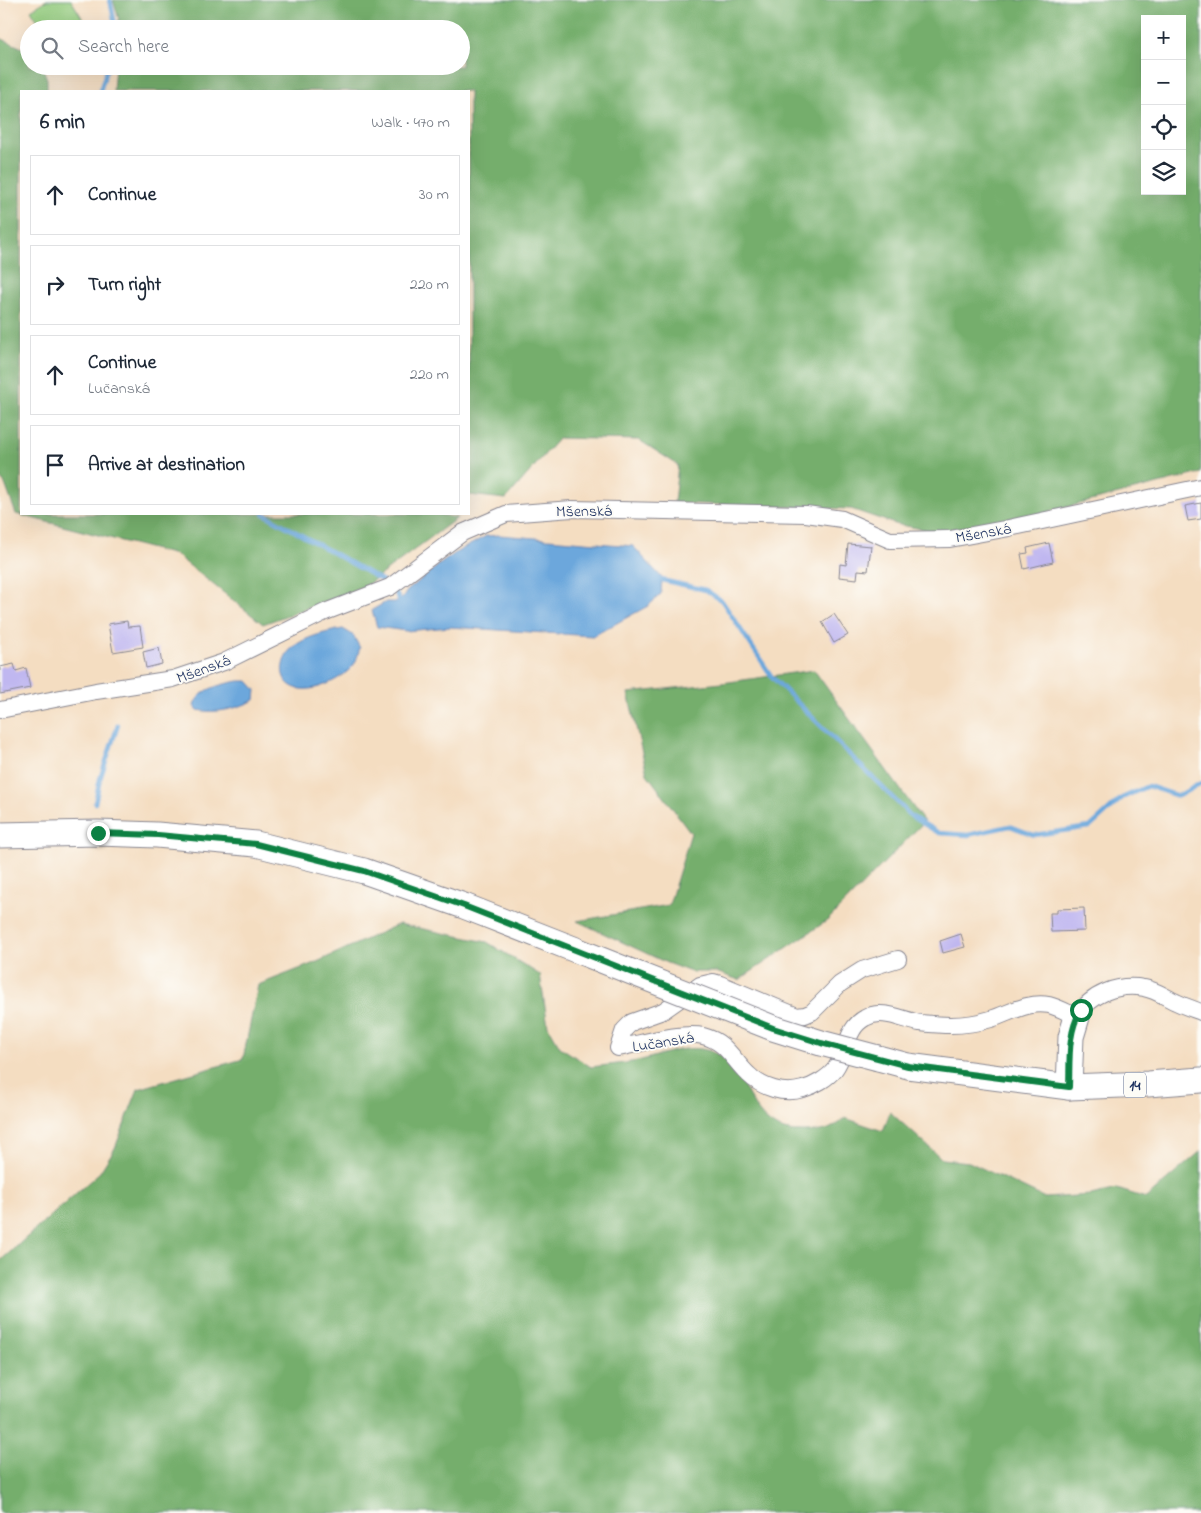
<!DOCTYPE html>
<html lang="en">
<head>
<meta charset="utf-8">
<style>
  body { margin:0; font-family:"Indie Flower",sans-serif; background:#f2f2f3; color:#1f2937 }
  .controls { position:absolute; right:15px; top:15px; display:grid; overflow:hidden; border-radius:0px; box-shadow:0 5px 20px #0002 }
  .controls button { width:45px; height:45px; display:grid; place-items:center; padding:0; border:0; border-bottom:1px solid #e0e1e3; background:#fff; color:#1f2937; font:25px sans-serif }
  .stop { position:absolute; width:15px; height:15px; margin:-11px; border:4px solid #0b8043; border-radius:50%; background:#fff }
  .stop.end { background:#0b8043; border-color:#fff; box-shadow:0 1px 5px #0008 }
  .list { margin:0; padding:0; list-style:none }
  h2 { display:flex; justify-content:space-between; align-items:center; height:65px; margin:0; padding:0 20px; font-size:21px }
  h2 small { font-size:16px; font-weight:400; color:#747a83 }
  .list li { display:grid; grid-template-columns:32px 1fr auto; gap:15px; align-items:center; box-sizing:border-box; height:80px; margin:0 10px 10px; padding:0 10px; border:1px solid #e0e1e3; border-radius:0px }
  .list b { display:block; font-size:19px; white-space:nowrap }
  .list p { margin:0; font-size:16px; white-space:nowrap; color:#747a83 }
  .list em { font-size:16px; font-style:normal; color:#747a83 }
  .icon { flex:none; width:28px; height:28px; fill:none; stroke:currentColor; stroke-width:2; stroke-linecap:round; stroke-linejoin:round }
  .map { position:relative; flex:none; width:1201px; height:1513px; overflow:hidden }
  .search { position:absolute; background:#fff; box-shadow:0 5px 20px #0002; left:20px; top:20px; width:450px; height:55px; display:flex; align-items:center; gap:12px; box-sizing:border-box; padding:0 18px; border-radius:28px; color:#747a83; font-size:19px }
  .panel { position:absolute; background:#fff; box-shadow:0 5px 20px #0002; left:20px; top:90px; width:450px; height:425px; border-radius:0px }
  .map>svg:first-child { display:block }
  .green { fill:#92ca7d; stroke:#567c6e }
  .forest { fill:#75ae6c; stroke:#486e65; fill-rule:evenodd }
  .water { fill:#6ca7dc; stroke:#446b9d }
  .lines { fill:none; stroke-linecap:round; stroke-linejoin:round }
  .stream { stroke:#6ca7dc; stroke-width:4.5 }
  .building { fill:#c0b7f0 }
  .minor-casing { stroke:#888690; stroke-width:18 }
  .primary-casing { stroke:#888690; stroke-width:27 }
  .minor { stroke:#fff; stroke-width:16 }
  .primary { stroke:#fff; stroke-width:25 }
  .primary-bridge-casing { stroke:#888690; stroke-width:27; stroke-linecap:butt }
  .primary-bridge { stroke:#fff; stroke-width:25 }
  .route { stroke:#0b8043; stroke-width:6 }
  .labels { text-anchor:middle; stroke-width:4; stroke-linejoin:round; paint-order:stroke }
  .shield { fill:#fdfcf7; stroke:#5f6c8c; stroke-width:1 }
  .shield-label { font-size:15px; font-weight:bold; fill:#1b2f5e }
  .street-label { font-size:16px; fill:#1b2f5e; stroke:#fdfcf7 }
</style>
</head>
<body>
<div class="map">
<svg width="1201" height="1513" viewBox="0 0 1201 1513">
  <rect width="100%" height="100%" fill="#fdfcf7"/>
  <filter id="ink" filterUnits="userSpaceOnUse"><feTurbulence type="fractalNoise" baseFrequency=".02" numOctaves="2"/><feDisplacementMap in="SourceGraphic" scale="10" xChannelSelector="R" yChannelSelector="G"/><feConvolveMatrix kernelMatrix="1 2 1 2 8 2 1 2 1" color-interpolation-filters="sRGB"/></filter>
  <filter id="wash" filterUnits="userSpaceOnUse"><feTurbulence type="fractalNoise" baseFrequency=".0096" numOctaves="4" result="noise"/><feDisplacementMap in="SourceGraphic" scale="20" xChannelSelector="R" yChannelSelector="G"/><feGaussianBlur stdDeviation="1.12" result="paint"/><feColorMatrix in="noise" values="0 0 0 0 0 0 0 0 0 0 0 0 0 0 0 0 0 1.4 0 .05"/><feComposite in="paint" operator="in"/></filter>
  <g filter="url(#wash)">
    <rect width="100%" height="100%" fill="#f4ddc1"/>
    <path class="green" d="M47,0H71L89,29H43L31,10Z"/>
    <g class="forest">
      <path d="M113,0H1201V473L1001,524L933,531L895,524L851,509L674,503L678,465L639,440L559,438L506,499L469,495V91H113L115,66H461V29H118L119,19ZM1145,19H1182V191H1145Z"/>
      <path d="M0,38L29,51V66H42L47,79V91H21V514H436L457,518L363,588L263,624L176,555L16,514L5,484L0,478Z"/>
      <path d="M814,670L924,822L828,920L739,980L716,972H691L667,963L577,921L669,905L691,833L647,774L628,693L722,683Z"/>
      <path d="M399,924L487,942L540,975L548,1026L560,1047L591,1067C606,1065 622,1064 637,1061C662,1056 689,1041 715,1053C753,1070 744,1135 804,1132C826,1131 827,1132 845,1118L883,1131L890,1112L942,1159L969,1162L1045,1198L1091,1195L1117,1189L1146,1198L1201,1151V1513H0V1261L100,1172L115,1148L138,1089L243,1059L258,985L317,962Z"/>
    </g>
    <g class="water">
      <path d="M499,535L633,546L662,578L661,594L648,606L593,636L450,627L406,631L377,627L372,610L386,602H400L407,591L440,564L457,552L486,536Z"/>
      <path d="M343,629L353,635L360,648C358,653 357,659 355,663C345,679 307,698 290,685C284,681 281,672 283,665C284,661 285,656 287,654C297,638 326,632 343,629Z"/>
      <path d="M239,681H248L256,690L255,700C236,709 217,714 197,710L194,706C199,688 223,684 239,681Z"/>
    </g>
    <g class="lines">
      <g class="stream">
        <path d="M110,0L116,29"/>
        <path d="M100,91L108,66"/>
        <path d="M264,514L383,581"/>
        <path d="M657,579L706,590L722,601L772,677L912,817L939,833L968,835L1010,826L1034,835L1090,827L1122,798L1148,786L1178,796L1201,783"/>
        <path d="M395,591L400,602L405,600"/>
        <path d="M95,803L100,779L118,725"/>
      </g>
    </g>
    <g id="blocks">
      <g class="building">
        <path d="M1201,503V519L1188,521L1185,506Z"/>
        <path d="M1049,543L1053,562L1024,569L1021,554L1028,553L1027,548Z"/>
        <path d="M848,544L871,546L868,571L858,570L857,579L839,577L840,564L846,565Z"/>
        <path d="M834,614L848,635L834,643L822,622Z"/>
        <path d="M127,621L128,627L140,626L143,647L113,652L108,624Z"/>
        <path d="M159,648L162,664L146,668L143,652Z"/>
        <path d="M14,664L16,671L26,668L30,688L0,694V667Z"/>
        <path d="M1084,908L1085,931L1051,932L1050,913H1057V909Z"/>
        <path d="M961,934L965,947L943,953L940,941Z"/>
      </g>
    </g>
  </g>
  <g filter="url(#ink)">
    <use href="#blocks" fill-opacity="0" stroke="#888690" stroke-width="1"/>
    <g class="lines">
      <g class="minor-casing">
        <g id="minor">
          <path d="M0,710L96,691L173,679L224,662L325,612L390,587L462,533L506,514L572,509L806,514L842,519L890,540L950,539L1004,529L1201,487"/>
          <path d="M898,959L862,970L840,984L812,1012L805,1015L797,1016L720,984L713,982L700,985L663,1011L632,1022L624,1030L618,1048C639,1044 683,1031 703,1036C727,1042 732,1059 748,1074C762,1088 784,1095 803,1089C814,1086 828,1078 835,1069C847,1053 846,1028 865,1018C882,1008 902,1020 920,1023C930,1024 940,1025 950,1025C963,1025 978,1023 991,1019C1010,1013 1028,1001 1049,1005C1058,1007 1068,1013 1077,1017C1090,994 1118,983 1144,988C1156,990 1165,997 1176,1002C1184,1006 1193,1009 1201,1012"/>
        </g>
      </g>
      <g class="primary-casing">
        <g id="primary">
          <path d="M0,835L98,833L157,835L256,844L364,871L464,906L576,950"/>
          <path d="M878,1058L908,1066L1069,1087L1148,1084L1201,1080"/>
          <path d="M1069,1087L1071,1037L1077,1017"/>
        </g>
      </g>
      <use href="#minor" class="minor"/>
      <use href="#primary" class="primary"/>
      <g class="primary-bridge-casing">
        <path id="primary-bridge" d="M576,950L773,1028L821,1043L878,1058"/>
      </g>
      <use href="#primary-bridge" class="primary-bridge"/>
    </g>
  </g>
  <g class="lines" filter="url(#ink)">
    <path class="route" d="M98,833L158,835L256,844L364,871L464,906L773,1028L821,1043L908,1066L1069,1087C1070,1061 1067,1033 1081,1010"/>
  </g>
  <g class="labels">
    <rect class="shield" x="1124" y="1072.5" width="22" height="25" rx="4"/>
    <g class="shield-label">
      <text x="1135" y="1090">14</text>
    </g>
    <g class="street-label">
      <text transform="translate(584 510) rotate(-1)" y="6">Mšenská</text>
      <text transform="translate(983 532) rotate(-10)" y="6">Mšenská</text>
      <text transform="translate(203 668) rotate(-20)" y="6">Mšenská</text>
      <text transform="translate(663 1041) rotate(-9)" y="6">Lučanská</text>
    </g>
  </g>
</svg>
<div class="controls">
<button>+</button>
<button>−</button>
<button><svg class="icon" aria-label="locate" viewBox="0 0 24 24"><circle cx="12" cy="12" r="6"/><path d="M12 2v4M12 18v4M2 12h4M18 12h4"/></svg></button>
<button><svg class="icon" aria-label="layers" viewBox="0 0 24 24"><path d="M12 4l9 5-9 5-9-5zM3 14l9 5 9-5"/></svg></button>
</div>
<div class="stop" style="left:1081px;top:1010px"></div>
<div class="stop end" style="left:98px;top:833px"></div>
<div class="search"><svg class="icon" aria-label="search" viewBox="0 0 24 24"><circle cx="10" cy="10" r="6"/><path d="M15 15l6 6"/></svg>Search here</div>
<section class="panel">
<h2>6 min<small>Walk · 470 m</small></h2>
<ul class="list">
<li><svg class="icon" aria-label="ahead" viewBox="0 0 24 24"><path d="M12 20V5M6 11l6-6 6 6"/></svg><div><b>Continue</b></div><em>30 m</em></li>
<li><svg class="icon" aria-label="right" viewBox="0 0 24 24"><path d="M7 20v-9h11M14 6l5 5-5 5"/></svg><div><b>Turn right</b></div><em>220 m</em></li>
<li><svg class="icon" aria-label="ahead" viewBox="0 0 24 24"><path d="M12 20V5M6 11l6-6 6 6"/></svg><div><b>Continue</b><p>Lučanská</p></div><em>220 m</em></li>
<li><svg class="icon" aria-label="arrive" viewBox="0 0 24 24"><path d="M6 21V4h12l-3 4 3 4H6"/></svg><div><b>Arrive at destination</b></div></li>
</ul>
</section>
</div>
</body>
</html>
